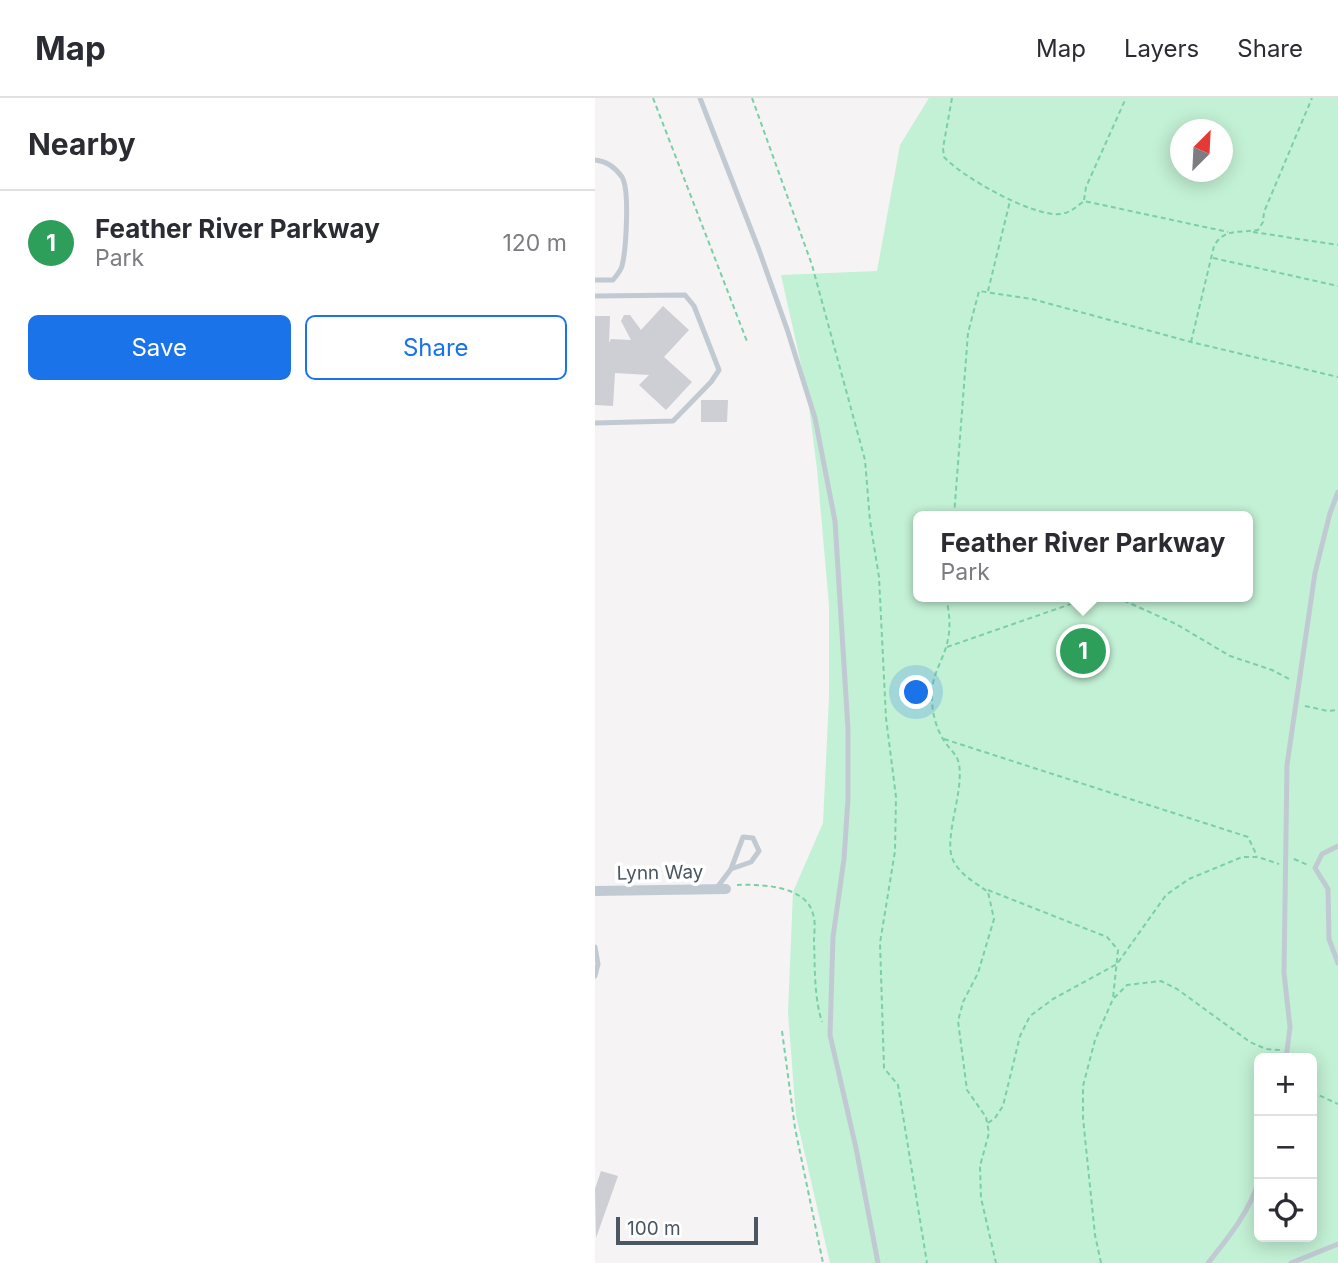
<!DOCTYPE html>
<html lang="en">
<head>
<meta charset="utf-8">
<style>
  body { margin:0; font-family:Inter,sans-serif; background:#f2f2f3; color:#2b2b33 }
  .controls { position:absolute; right:21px; bottom:21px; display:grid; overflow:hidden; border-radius:10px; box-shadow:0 4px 18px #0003 }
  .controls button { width:63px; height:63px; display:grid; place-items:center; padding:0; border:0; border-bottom:2px solid #e1e1e2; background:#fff; color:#2b2b33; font:35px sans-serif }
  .compass { position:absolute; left:575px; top:21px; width:63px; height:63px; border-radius:50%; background:#fff; box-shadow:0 4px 18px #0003; rotate:24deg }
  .scale { position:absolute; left:21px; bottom:18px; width:142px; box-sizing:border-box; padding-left:7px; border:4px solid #4a5661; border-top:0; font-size:19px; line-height:24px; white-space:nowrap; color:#4a5661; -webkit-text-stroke:5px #fff; paint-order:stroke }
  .you { position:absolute; left:322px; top:595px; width:24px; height:24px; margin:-18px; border:5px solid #fff; border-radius:50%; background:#1a73e8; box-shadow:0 0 0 10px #1a73e833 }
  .badge { display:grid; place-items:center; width:46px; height:46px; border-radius:50%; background:#1a73e8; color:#fff; font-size:23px; font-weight:700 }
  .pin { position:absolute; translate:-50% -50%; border:4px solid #fff; box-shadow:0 2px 7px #0006 }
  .popup { position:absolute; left:318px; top:413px; width:340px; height:91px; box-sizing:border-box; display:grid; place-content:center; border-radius:10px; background:#fff; filter:drop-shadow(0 2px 5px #0005); font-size:23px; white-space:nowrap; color:#7c7c81 }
  .popup b { font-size:26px; color:#2b2b33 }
  .popup::after { content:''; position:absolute; left:50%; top:100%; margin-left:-14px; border:14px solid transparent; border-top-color:#fff }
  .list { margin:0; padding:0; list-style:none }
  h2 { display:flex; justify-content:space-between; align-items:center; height:91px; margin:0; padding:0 28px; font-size:30px }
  h2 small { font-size:23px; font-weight:400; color:#7c7c81 }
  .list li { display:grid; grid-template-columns:46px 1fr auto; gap:21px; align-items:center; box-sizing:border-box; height:105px; padding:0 28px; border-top:2px solid #e1e1e2 }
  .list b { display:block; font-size:26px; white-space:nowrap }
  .list p { margin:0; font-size:23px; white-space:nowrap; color:#7c7c81 }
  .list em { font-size:23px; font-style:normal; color:#7c7c81 }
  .actions { display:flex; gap:14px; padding:21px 28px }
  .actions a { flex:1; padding:16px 0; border:2px solid #1a73e8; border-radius:10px; text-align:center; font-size:24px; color:#1a73e8 }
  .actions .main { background:#1a73e8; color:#fff }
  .icon { flex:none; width:38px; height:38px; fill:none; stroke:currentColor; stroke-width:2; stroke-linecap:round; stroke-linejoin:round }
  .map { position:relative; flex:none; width:743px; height:1165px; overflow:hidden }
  header { display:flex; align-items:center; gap:42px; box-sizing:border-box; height:98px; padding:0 35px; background:#fff; border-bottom:2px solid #e1e1e2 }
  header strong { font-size:33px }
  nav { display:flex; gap:38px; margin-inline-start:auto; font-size:24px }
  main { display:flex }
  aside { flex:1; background:#fff }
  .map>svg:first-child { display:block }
  .green { fill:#c3f1d5; fill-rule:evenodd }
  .building { fill:#cdcfd5 }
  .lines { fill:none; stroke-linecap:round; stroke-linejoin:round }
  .path { stroke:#7ad0a6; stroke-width:2; stroke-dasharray:5 3.5; stroke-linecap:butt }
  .lane { stroke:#c1cad2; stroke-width:5 }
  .street { stroke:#c1cad2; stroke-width:10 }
  .labels { text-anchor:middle; stroke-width:7; stroke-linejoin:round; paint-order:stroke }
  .street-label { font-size:19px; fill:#4a5661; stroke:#fff }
</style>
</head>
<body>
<header>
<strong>Map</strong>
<nav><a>Map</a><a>Layers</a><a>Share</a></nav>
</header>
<main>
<aside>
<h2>Nearby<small></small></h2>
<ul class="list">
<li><span class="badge" style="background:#2e9e5b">1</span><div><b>Feather River Parkway</b><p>Park</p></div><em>120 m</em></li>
</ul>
<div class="actions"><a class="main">Save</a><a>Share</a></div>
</aside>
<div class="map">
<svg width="743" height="1165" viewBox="0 0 743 1165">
  <rect width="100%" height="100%" fill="#f5f3f3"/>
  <path class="green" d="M334,0H743V1165H235L201,1018L193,915L198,794L228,725L234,600V507L222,371L212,293L186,177L282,173L305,47ZM586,32H628V74H586ZM323,418H652V499H323ZM664,960H717V1139H664Z"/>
  <g class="building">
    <path d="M68,208L94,232L69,259L97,284L71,312L44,287L54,277L20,275L18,308L0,307V218H15L14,245L16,241L36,242L26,223L29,217H35L46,232Z"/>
    <path d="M106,302H133L132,324H106Z"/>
    <path d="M6,1073L23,1078L1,1140L0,1091Z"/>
  </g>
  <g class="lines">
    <g class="path">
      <path d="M58,0L153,246"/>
      <path d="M157,0L217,167L270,362L275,423L284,479L291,620L301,699L300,753L285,845L289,970L303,987L332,1165"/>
      <path d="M357,0L348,50L349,59C367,79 438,119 465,116C475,115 481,109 489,103L633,134"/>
      <path d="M489,102L491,89L531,0"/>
      <path d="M658,134L743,147"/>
      <path d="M618,160L743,188"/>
      <path d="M393,193L415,103"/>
      <path d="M596,244L619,148C629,130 645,135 663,132L668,124L669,114L717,0"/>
      <path d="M359,418L373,235L384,193L437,201L596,244L743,279"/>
      <path d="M351,499C354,513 356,527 353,541C350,559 338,574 337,593C336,610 340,630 350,644C355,652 362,656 364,666C369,695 348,741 358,762C365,777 381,785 393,794L399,821L383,875L368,904L363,923L372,992L391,1019L394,1035L385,1068L386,1100L401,1165"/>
      <path d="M521,499L581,526L635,558L677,572L696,582"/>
      <path d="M352,549L496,499"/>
      <path d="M710,608L733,613L743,612"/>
      <path d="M349,641L653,739L662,758"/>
      <path d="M699,761L713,767"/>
      <path d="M142,787C164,786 211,787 218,816C221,824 219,835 219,843C220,870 219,899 227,924"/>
      <path d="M393,792L512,839L523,852L518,900"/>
      <path d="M187,933L200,1030L228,1165"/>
      <path d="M717,994L743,1006"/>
      <path d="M393,1025L400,1020L408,1008L425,938L435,918L458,901L522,866L571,797L594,781L647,759H663L684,766"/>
      <path d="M506,1165L500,1137L488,1020V988L500,942L518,901L532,887L566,883L582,891L655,944L671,951L685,952"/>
    </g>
    <g class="lane">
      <path d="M105,0L164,152L192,231L220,320L240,423L253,631V701L249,761L238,839L235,937L261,1050L283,1165"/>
      <path d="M0,62C11,63 20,69 27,79C35,92 31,152 27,168C25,174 22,177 18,182H0"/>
      <path d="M0,198L90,197L99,208L124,272L116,284L78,323L0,325"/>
      <path d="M743,748L727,756L720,770L733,791L734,841L743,865"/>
      <path d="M121,791L136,771L148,739L158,740L164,753L156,764L136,771"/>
      <path d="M0,849L3,866L0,878"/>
      <path d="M691,960L695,929L689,875L692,667L720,475L735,415L743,394"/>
      <path d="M613,1165C633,1140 655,1113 664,1082"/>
      <path d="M696,1165L743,1146"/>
    </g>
    <path class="street" d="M0,793L131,791"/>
  </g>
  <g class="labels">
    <g class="street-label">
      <text transform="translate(65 774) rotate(-1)" y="7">Lynn Way</text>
    </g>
  </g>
</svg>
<div class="controls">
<button>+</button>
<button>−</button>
<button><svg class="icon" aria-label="locate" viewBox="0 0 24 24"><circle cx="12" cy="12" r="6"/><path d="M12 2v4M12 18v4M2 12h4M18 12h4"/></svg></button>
</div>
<svg class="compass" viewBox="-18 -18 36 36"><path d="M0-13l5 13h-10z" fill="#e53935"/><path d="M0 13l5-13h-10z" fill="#7c7c81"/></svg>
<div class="scale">100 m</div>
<div class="you"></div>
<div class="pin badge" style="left:488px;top:553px;background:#2e9e5b">1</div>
<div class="popup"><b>Feather River Parkway</b>Park</div>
</div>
</main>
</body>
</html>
